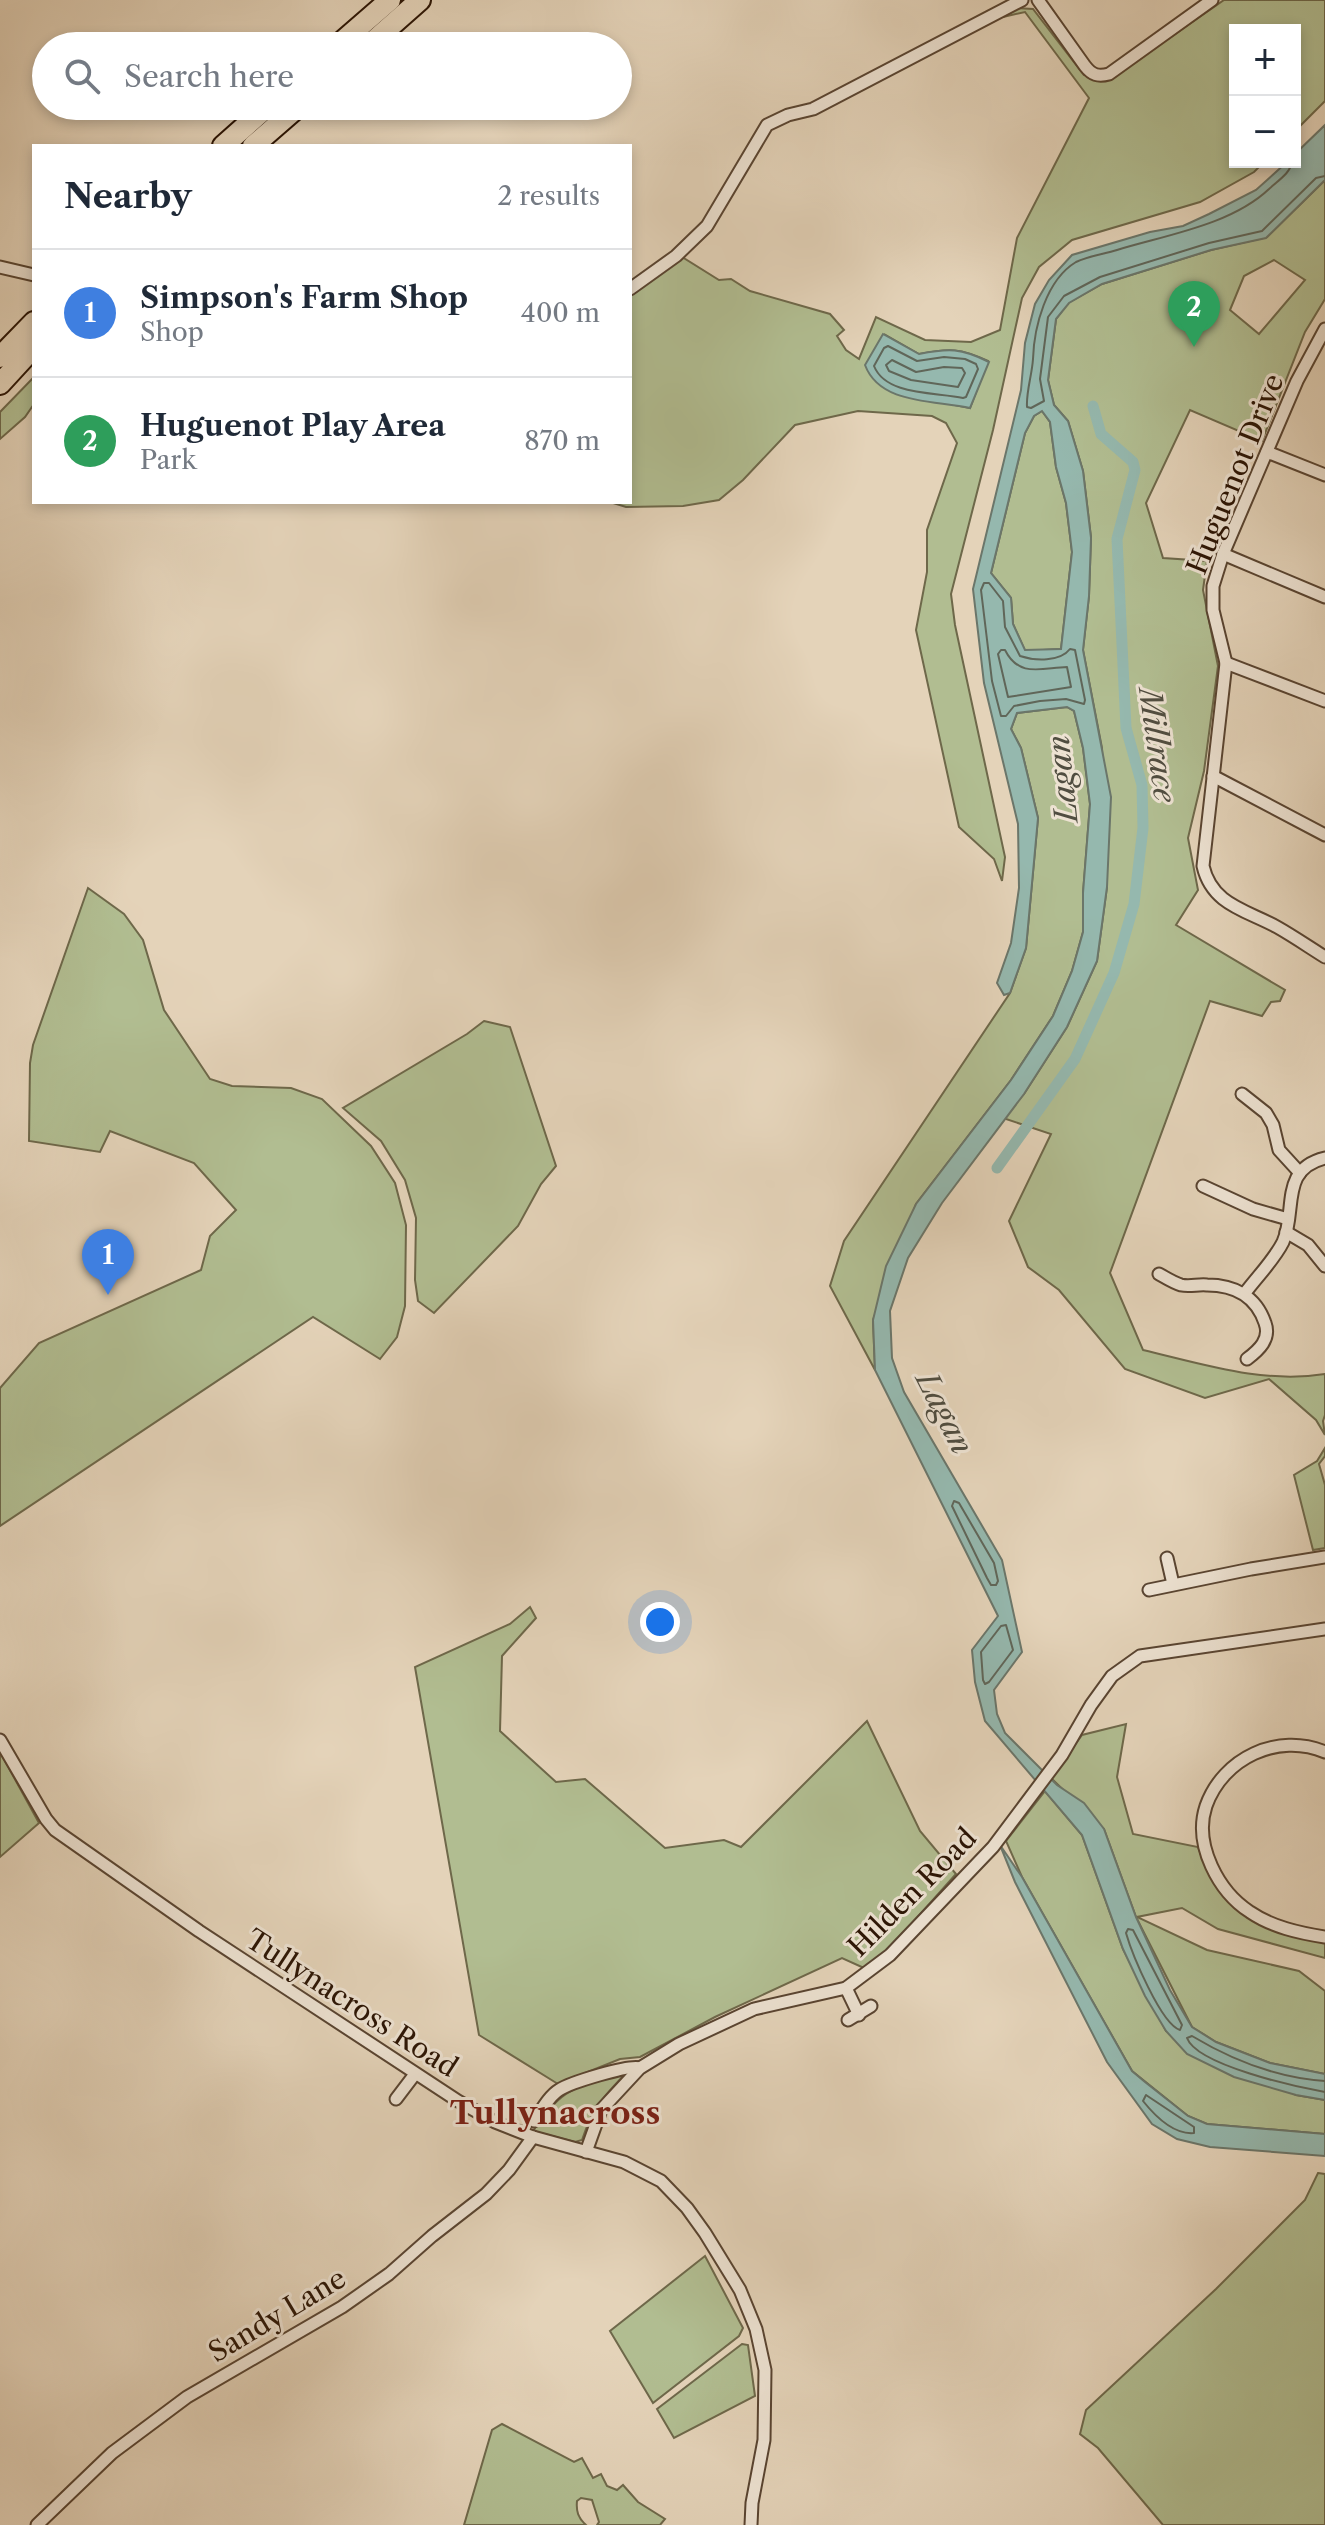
<!DOCTYPE html>
<html lang="en">
<head>
<meta charset="utf-8">
<style>
  body { margin:0; font-family:"Libre Caslon Text",serif; background:#f6f6f7; color:#1f2937 }
  .controls { position:absolute; right:24px; top:24px; display:grid; overflow:hidden; border-radius:0px; box-shadow:0 4px 12px #0003 }
  .controls button { width:72px; height:72px; display:grid; place-items:center; padding:0; border:0; border-bottom:2px solid #e0e1e3; background:#fff; color:#1f2937; font:40px sans-serif }
  .you { position:absolute; left:660px; top:1622px; width:28px; height:28px; margin:-20px; border:6px solid #fff; border-radius:50%; background:#1a73e8; box-shadow:0 0 0 12px #1a73e833 }
  .badge { display:grid; place-items:center; width:52px; height:52px; border-radius:50%; background:#8f2418; color:#fff; font-size:26px; font-weight:700 }
  .pin { position:absolute; translate:-50% -66px; filter:drop-shadow(0 2px 4px #0008) }
  .pin::after { content:''; position:absolute; top:42px; width:28px; height:24px; background:inherit; clip-path:polygon(0 0,100% 0,50% 100%) }
  .list { margin:0; padding:0; list-style:none }
  h2 { display:flex; justify-content:space-between; align-items:center; height:104px; margin:0; padding:0 32px; font-size:34px }
  h2 small { font-size:26px; font-weight:400; color:#747a83 }
  .list li { display:grid; grid-template-columns:52px 1fr auto; gap:24px; align-items:center; box-sizing:border-box; height:128px; padding:0 32px; border-top:2px solid #e0e1e3 }
  .list b { display:block; font-size:30px; white-space:nowrap }
  .list p { margin:0; font-size:26px; white-space:nowrap; color:#747a83 }
  .list em { font-size:26px; font-style:normal; color:#747a83 }
  .icon { flex:none; width:44px; height:44px; fill:none; stroke:currentColor; stroke-width:2; stroke-linecap:round; stroke-linejoin:round }
  .map { position:relative; flex:none; width:1325px; height:2525px; overflow:hidden }
  .search { position:absolute; background:#fff; box-shadow:0 4px 12px #0003; left:32px; top:32px; width:600px; height:88px; display:flex; align-items:center; gap:20px; box-sizing:border-box; padding:0 28px; border-radius:44px; color:#747a83; font-size:30px }
  .panel { position:absolute; background:#fff; box-shadow:0 4px 12px #0003; left:32px; top:144px; width:600px; height:360px; border-radius:0px }
  .map>svg:first-child { display:block }
  .green { fill:#b1bd91; stroke:#6e684a; stroke-width:2; fill-rule:evenodd }
  .water { fill:#95b8ae; stroke:#6b766a; stroke-width:2; fill-rule:evenodd }
  .lines { fill:none; stroke-linecap:round; stroke-linejoin:round }
  .shore { stroke:#606659; stroke-width:2 }
  .canal { stroke:#95b8ae; stroke-width:11 }
  .minor-casing { stroke:#594431; stroke-width:15 }
  .motorway-casing { stroke:#2b1404; stroke-width:24 }
  .minor { stroke:#ede2d2; stroke-width:11 }
  .motorway { stroke:#e4d3b9; stroke-width:20 }
  .labels { text-anchor:middle; stroke-width:6; stroke-linejoin:round; paint-order:stroke }
  .street-label { font-size:28px; fill:#2b1404; stroke:#ede2d2 }
  .water-label { font-size:30px; font-style:italic; fill:#504d40; stroke:#ede2d2 }
  .quarter-label { font-size:32px; font-weight:bold; fill:#7a1f14; stroke:#ede2d2 }
</style>
</head>
<body>
<div class="map">
<svg width="1325" height="2525" viewBox="0 0 1325 2525">
  <rect width="100%" height="100%" fill="#e4d3b9"/>
  <filter id="stains"><feTurbulence type="fractalNoise" baseFrequency=".0025" numOctaves="4"/><feColorMatrix values="0 0 0 0 .2 0 0 0 0 .09 0 0 0 0 .02 0 0 0 .5 -.17"/></filter>
  <radialGradient id="worn" r=".72"><stop offset=".6" stop-color="#630" stop-opacity="0"/><stop offset="1" stop-color="#630" stop-opacity=".3"/></radialGradient>
  <g class="green">
    <path d="M1224,0H1325V101L1295,131V30H1235V162H1264L1254,172L1200,202L1072,240L1039,267L1022,298L993,430L951,594L955,625L1005,857L1002,881L994,859L959,827L916,630L927,572V530L957,443L946,423L932,416L858,411L795,425L743,480L719,500L683,506L626,507L610,502H630V296L682,257L719,280L731,279L750,291L830,314L844,330L837,336L846,350L859,359L876,317L925,340L971,342L1000,330L1017,238L1089,98L1025,12L1003,17L1015,8L1033,9L1084,75L1100,78L1116,75ZM884,334L919,354C949,348 961,348 988,361L970,408L955,405Z"/>
    <path d="M1325,180V299L1305,332L1262,441L1190,410L1146,503L1163,558L1207,561L1203,590L1218,666L1204,771L1188,838L1198,890L1176,925L1285,990L1280,1001L1271,1002L1262,1016L1210,1001L1110,1273L1143,1350C1203,1364 1263,1384 1325,1374V1415L1323,1421L1325,1435L1316,1420L1269,1379L1205,1398L1125,1369L1059,1290L1028,1267L1009,1221L1051,1134L1003,1118L1024,1094L1067,1027L1097,961L1107,887L1102,748L1083,650L1089,596L1091,537L1083,471L1068,421L1054,405L1048,380L1056,319L1068,303L1102,284L1211,250L1267,237ZM1274,260L1305,280L1259,334L1230,310L1244,276Z"/>
    <path d="M34,377V404L25,417L0,439V412Z"/>
    <path d="M1042,411L1050,422L1056,467L1066,503L1072,552L1061,649L1025,651L1013,624L1011,598L991,573L1025,433L1034,416Z"/>
    <path d="M1067,707L1074,711L1083,748L1090,804L1083,893V932L1072,971L1053,1016L1011,1080L916,1204L873,1320L875,1370L830,1286L844,1241L1010,993L1026,948L1038,818L1021,748L1011,729L1017,713Z"/>
    <path d="M88,888L124,914L143,940L164,1010L210,1079L232,1086L291,1088L322,1099L371,1146L395,1183L406,1225L405,1306L397,1337L380,1359L313,1317L0,1526V1388L39,1343L201,1270L210,1236L236,1210L194,1163L110,1131L100,1152L29,1141L30,1063L33,1045Z"/>
    <path d="M484,1021L510,1027L556,1166L541,1184L518,1226L434,1313L418,1301L415,1280L416,1218L405,1180L381,1141L343,1108L467,1034Z"/>
    <path d="M1325,1448V1456L1319,1464L1325,1485V1548L1313,1550L1294,1475L1317,1461Z"/>
    <path d="M530,1607L536,1618L502,1656L500,1731L556,1782L585,1779L665,1848L724,1840L741,1847L867,1721L920,1831L956,1874L891,1947L864,1968L842,1958L715,2017L640,2057L620,2059L558,2084L479,2035L415,1667L510,1624Z"/>
    <path d="M1126,1724L1117,1777L1133,1834L1198,1847C1216,1903 1270,1932 1325,1943V1958L1218,1929L1182,1908L1137,1917L1207,1950L1299,1971L1325,1991V2074L1270,2063L1216,2042L1192,2027L1136,1917L1104,1829L1051,1778L1082,1735Z"/>
    <path d="M0,1752L39,1823L0,1857Z"/>
    <path d="M1045,1791L1082,1835L1123,1949L1166,2031L1296,2095L1325,2100V2134L1207,2124L1188,2116L1132,2071L1022,1877L1006,1841Z"/>
    <path d="M625,2071L627,2072C603,2097 593,2107 582,2140L575,2142L533,2131C563,2086 576,2088 625,2071Z"/>
    <path d="M1318,2173L1325,2174V2525H1163L1098,2448L1080,2434L1086,2410L1216,2289L1305,2200Z"/>
    <path d="M705,2256L743,2328L739,2336L653,2403L610,2331Z"/>
    <path d="M742,2344L748,2345L755,2396L674,2438L657,2409Z"/>
    <path d="M502,2424L574,2462L582,2458L593,2478L601,2474L607,2486L617,2490L623,2485L638,2502L665,2519L660,2525H597L599,2522L592,2500L581,2498L577,2501C576,2511 578,2518 586,2525H464L492,2430Z"/>
  </g>
  <g class="water">
    <path d="M1325,125V180L1266,238L1211,250L1102,284L1069,303L1056,319L1048,380L1054,405L1068,421L1083,471L1091,538L1089,596L1083,650L1111,797L1107,887L1097,961L1067,1027L1024,1094L942,1203L908,1258L890,1311L892,1358L904,1392L1002,1560L1022,1652L994,1690L997,1714L1005,1733L1057,1785L1084,1803L1104,1829L1136,1917L1170,1990L1192,2027L1216,2042L1270,2063L1325,2074V2100L1296,2095L1234,2077L1187,2054L1166,2031L1145,1996L1123,1949L1082,1835L985,1721L975,1682L972,1650L998,1616L875,1370L873,1320L886,1266L916,1204L1011,1080L1053,1016L1072,971L1083,932V893L1090,804L1083,748L1074,711L1067,707L1017,713L1011,729L1021,748L1038,818L1026,948L1010,993L1004,995L997,983L1011,943L1019,888L1018,824L984,683L973,589L1021,390L1025,343L1035,304L1049,280L1072,255L1150,232L1183,226L1209,214L1256,190L1287,162H1295V154ZM1042,411L1050,422L1056,467L1066,503L1072,552L1061,649L1025,650L1013,624L1011,598L991,573L1025,433L1034,416Z"/>
    <path d="M883,334L919,354C949,348 961,348 989,362L970,408C935,400 880,405 865,365Z"/>
    <path d="M1000,1845L1022,1877L1132,2071L1145,2082L1188,2116L1207,2124L1325,2134V2156L1210,2147L1177,2139L1152,2124L1107,2062L1015,1882Z"/>
  </g>
  <g class="lines">
    <g class="shore">
      <path d="M1292,162C1290,174 1277,181 1269,189C1231,225 1166,235 1117,250C1105,254 1088,256 1076,262C1046,280 1034,327 1033,359C1032,375 1026,392 1027,407L1031,408L1044,401L1040,379L1048,317L1064,296L1100,277L1209,243L1262,231L1316,178L1325,176"/>
      <path d="M888,346L917,361L944,357L965,359L976,364L978,369L966,397L963,398C936,392 886,396 874,366L884,348Z"/>
      <path d="M892,360L916,372L944,367L962,368L965,373L958,387L911,380L889,371L886,365Z"/>
      <path d="M984,583H989L1003,601L1005,627L1020,656C1035,661 1060,662 1070,649L1075,650L1085,700L1084,704L1066,699L1040,701L1014,706L1006,716H1001L992,681L981,590Z"/>
      <path d="M1001,650H1005C1019,678 1041,668 1067,667L1071,687L1008,697L998,654Z"/>
      <path d="M954,1501L959,1503L994,1563L998,1581L996,1585H991L987,1578L952,1506Z"/>
      <path d="M1006,1625L1013,1650L989,1682L985,1684L983,1680L981,1652L1001,1626Z"/>
      <path d="M1128,1929L1133,1930L1182,2025L1180,2030C1161,2024 1132,1954 1126,1933Z"/>
      <path d="M1325,2081C1278,2078 1232,2060 1192,2036L1187,2038C1197,2065 1296,2087 1325,2092"/>
      <path d="M1146,2095L1194,2127V2133C1173,2135 1155,2116 1143,2101Z"/>
    </g>
    <path class="canal" d="M997,1168L1075,1059L1114,973L1134,904L1143,828L1142,785L1126,728L1117,539L1135,470L1133,462L1101,434L1093,406"/>
    <g class="minor-casing">
      <g id="minor">
        <path d="M1038,0L1085,66C1092,75 1098,77 1109,74L1212,0"/>
        <path d="M0,267L34,275"/>
        <path d="M630,289L676,256L707,226L767,125L788,115L813,109L1022,0"/>
        <path d="M1325,329L1297,381L1223,554L1213,586V610L1226,663L1203,866C1212,905 1246,910 1277,927C1293,936 1309,947 1325,957"/>
        <path d="M1267,452L1325,475"/>
        <path d="M1223,554L1325,597"/>
        <path d="M1226,663L1325,701"/>
        <path d="M1213,776L1325,835"/>
        <path d="M1242,1094L1266,1113L1273,1125L1279,1150L1300,1173"/>
        <path d="M1203,1186L1253,1209L1288,1219"/>
        <path d="M1286,1232L1308,1245L1325,1266"/>
        <path d="M1159,1274C1166,1278 1174,1283 1181,1285C1190,1287 1198,1284 1207,1285C1234,1285 1256,1296 1265,1323C1271,1339 1259,1350 1247,1359"/>
        <path d="M1245,1293C1257,1277 1274,1260 1283,1242C1297,1211 1279,1169 1325,1158"/>
        <path d="M1167,1558L1173,1584"/>
        <path d="M1149,1590L1251,1569L1325,1557"/>
        <path d="M0,1740L46,1819L55,1830L199,1931L458,2101L495,2122L533,2137L624,2162L661,2181L687,2208L705,2233L740,2290L756,2329L765,2370L764,2440L752,2503L751,2525"/>
        <path d="M1325,1752C1278,1732 1223,1758 1206,1806C1193,1845 1219,1892 1250,1912C1272,1927 1299,1933 1325,1937"/>
        <path d="M846,1988L859,2015"/>
        <path d="M848,2020L871,2006"/>
        <path d="M396,2099L415,2074"/>
        <path d="M534,2121C541,2111 549,2096 559,2090C569,2083 630,2064 640,2068"/>
        <path d="M586,2152L601,2110L640,2068L679,2044L754,2009L846,1988L890,1955L993,1847L1062,1755L1091,1705L1112,1676L1140,1656L1325,1629"/>
        <path d="M37,2525L112,2453L187,2397L342,2307L389,2274L432,2236L486,2194L509,2170L533,2137"/>
      </g>
    </g>
    <g class="motorway-casing">
      <g id="motorway">
        <path d="M337,46L390,0"/>
        <path d="M368,46L420,0"/>
        <path d="M223,146L268,106"/>
        <path d="M253,146L299,106"/>
        <path d="M0,357L34,322"/>
        <path d="M0,384L34,347"/>
      </g>
    </g>
    <use href="#minor" class="minor"/>
    <use href="#motorway" class="motorway"/>
  </g>
  <g class="labels">
    <g class="street-label">
      <text transform="translate(1235 474) rotate(-68)" y="10">Huguenot Drive</text>
      <text transform="translate(912 1892) rotate(-45)" y="10">Hilden Road</text>
      <text transform="translate(352 2003) rotate(33)" y="10">Tullynacross Road</text>
      <text transform="translate(277 2315) rotate(-31)" y="10">Sandy Lane</text>
    </g>
    <g class="water-label">
      <text transform="translate(1157 745) rotate(82)" y="10">Millrace</text>
      <text transform="translate(1063 779) rotate(-96)" y="10">Lagan</text>
      <text transform="translate(944 1413) rotate(63)" y="10">Lagan</text>
    </g>
    <g class="quarter-label">
      <text x="555" y="2124">Tullynacross</text>
    </g>
  </g>
  <rect width="100%" height="100%" filter="url(#stains)"/>
  <rect width="100%" height="100%" fill="url(#worn)"/>
</svg>
<div class="controls">
<button>+</button>
<button>−</button>
</div>
<div class="you"></div>
<div class="pin badge" style="left:108px;top:1295px;background:#3f7fe0">1</div>
<div class="pin badge" style="left:1194px;top:347px;background:#2e9e5b">2</div>
<div class="search"><svg class="icon" aria-label="search" viewBox="0 0 24 24"><circle cx="10" cy="10" r="6"/><path d="M15 15l6 6"/></svg>Search here</div>
<section class="panel">
<h2>Nearby<small>2 results</small></h2>
<ul class="list">
<li><span class="badge" style="background:#3f7fe0">1</span><div><b>Simpson's Farm Shop</b><p>Shop</p></div><em>400 m</em></li>
<li><span class="badge" style="background:#2e9e5b">2</span><div><b>Huguenot Play Area</b><p>Park</p></div><em>870 m</em></li>
</ul>
</section>
</div>
</body>
</html>
